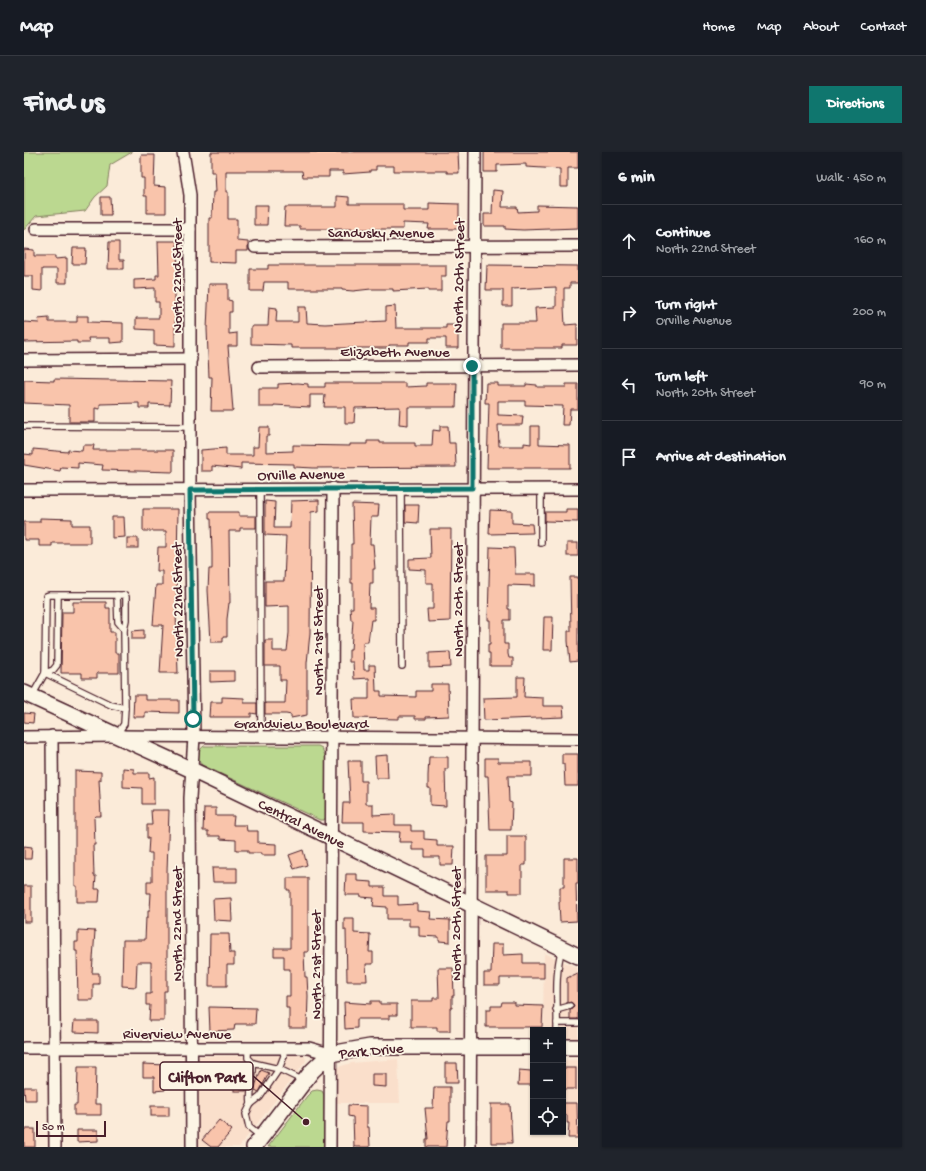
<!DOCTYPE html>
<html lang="en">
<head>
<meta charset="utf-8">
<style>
  body { margin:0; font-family:"Gochi Hand",sans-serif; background:#20242c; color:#f1f3f6 }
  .controls { position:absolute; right:12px; bottom:12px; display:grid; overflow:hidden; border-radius:0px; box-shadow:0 1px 3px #0004 }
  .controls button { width:36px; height:36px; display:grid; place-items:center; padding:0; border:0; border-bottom:1px solid #363941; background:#171b24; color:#f1f3f6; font:20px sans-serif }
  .scale { position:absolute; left:12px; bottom:10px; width:70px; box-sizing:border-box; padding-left:4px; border:2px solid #4a1f2b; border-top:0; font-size:11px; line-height:14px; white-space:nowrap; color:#4a1f2b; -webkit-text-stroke:3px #fcf5e5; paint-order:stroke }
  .stop { position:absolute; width:12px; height:12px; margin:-9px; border:3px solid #0f766e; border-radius:50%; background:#fff }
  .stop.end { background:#0f766e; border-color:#fff; box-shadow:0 1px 4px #0008 }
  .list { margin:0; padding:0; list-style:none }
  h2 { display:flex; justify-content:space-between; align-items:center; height:52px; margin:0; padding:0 16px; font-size:17px }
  h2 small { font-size:13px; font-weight:400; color:#9ea1a6 }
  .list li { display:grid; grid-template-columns:26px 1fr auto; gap:12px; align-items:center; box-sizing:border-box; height:72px; padding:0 16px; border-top:1px solid #363941 }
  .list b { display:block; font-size:15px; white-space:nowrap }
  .list p { margin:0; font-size:13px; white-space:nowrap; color:#9ea1a6 }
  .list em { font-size:13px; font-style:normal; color:#9ea1a6 }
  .icon { flex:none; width:22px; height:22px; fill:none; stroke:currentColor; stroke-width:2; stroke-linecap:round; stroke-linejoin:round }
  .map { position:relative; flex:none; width:554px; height:995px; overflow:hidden; border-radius:0px }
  header { display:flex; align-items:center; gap:24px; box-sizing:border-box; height:56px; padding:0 20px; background:#171b24; border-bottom:1px solid #363941 }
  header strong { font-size:19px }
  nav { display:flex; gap:22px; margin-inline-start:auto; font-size:14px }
  .intro { display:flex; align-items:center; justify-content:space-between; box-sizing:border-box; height:96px; padding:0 24px }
  h1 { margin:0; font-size:28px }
  .button { padding:10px 18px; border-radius:0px; background:#0f766e; color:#fff; font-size:14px; font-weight:700 }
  main { display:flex; gap:24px; padding:0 24px }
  aside { flex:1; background:#171b24; border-radius:0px; box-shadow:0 1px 3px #0004 }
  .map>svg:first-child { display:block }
  .built { fill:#fadfcb }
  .green { fill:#bbd890; stroke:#827c5e }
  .building { fill:#f9c4ab; stroke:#4a1f2b }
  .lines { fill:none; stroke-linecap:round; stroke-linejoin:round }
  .lane-casing { stroke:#4a1f2b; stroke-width:8 }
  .street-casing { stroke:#4a1f2b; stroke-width:14 }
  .secondary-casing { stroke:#4a1f2b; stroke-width:18 }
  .lane { stroke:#fcf5e5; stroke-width:5.5 }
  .street { stroke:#fcf5e5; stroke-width:11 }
  .secondary { stroke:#fcf5e5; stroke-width:15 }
  .route { stroke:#0f766e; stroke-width:5 }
  .labels { text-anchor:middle; stroke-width:3.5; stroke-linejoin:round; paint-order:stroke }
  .street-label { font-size:15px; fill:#4a1f2b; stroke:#fcf5e5 }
  .leader { fill:none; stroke:#4a1f2b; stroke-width:1.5 }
  .callout-dot { fill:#4a1f2b; stroke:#fcf5e5; stroke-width:1.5 }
  .callout { fill:#fcf5e5; stroke:#4a1f2b; stroke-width:1.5 }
  .callout-label { font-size:16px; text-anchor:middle; font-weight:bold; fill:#4a1f2b }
</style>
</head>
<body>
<header>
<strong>Map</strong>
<nav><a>Home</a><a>Map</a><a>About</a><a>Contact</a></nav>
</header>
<div class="intro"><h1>Find us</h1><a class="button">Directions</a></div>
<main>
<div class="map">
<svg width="554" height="995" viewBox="0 0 554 995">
  <rect width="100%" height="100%" fill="#fbebd9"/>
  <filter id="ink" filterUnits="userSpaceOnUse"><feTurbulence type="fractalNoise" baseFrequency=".025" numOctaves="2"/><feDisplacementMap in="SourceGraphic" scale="8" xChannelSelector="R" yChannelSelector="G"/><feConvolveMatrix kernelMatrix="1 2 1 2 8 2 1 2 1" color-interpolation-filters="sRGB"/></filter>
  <g filter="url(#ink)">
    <g class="built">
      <path d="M520,801L554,816V886H539V878H519Z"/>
      <path d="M277,903L281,905L282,909L215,995H173V906L176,904Z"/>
      <path d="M374,907L376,951H310L311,916L327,911Z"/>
      <path d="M539,908H554V951L539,950Z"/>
    </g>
    <g class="green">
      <path d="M0,0H108L86,13L83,34L71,45L61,59L12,64L0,78Z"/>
      <path d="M180,594H294L298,596L302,607V665L300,668H296L178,613C172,607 173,599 180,594Z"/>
      <path d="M293,938L298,939L300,943V995H244L283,944L288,939Z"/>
    </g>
    <g class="building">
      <path d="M187,0H434L435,21H423V19H370V14H352V18H346V20L319,22V19H305V25H279L278,19H202V40H204V67H213V89L224,90V99H212V111L185,110V66H188L189,40H192L191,20H187Z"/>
      <path d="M460,0H554V16H544V35H536V17L502,15V12L473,13V20H460Z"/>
      <path d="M117,3H131L130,34L142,35V61H123V44H120V26H117Z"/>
      <path d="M469,38L479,39L478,55H493L494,60L513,59V53L554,54V76L499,78L481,77V74H460V62H468Z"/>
      <path d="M313,44L325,45V52H379V58H405V51L435,52V77H404L405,72L379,71V77H276V74H260L261,55H313Z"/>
      <path d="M77,45H86L87,63H77Z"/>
      <path d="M230,53H244L243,73H230Z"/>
      <path d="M134,89H153L154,134H151V194L130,193V178L112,177V166H135V150H131V136L110,137V128L132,127V123H135Z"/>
      <path d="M85,90H95V108H100V117H84Z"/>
      <path d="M49,96H62L61,112H48Z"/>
      <path d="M0,97L10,98V104H31V107L43,106V131H33V117H18V139L9,138V124H0Z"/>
      <path d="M244,113H422V124H417V139H404V137L369,139V137H347L329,139L318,138V137H264V130H240L239,139H226V117H244Z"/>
      <path d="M463,113L554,114V131H546V136H540V155L541,173L553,172V193H538V196H477V171H512L511,156L532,155V135L488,137V154H479V138H462Z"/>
      <path d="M185,132H204V148L208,149V160H205V182L213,181V194H204L209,259H187L188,225H185L183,177Z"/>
      <path d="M371,154L372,176H422V173H434V196H422V186H405V190H385V193H365V196H267V193L227,192V174H244L245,155L253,156L252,170H274V155H282L283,171L301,172L362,169V155Z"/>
      <path d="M53,164H64V170L99,171V190L86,191V186H64L65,191H53V189L0,190V170L15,171L14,167L25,166V170H53Z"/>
      <path d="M30,227L147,229L146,253L125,252V256H115V251L76,252V257L71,256V270H45V253L0,251V228L30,229Z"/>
      <path d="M301,231H381V235L402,234V231H433L432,255H384V273L375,272L376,255L331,256L330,271H321V255H300L301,243H286V255L250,253V255H235V236H254V232L274,231L284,232V235H301Z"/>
      <path d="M462,231H474V234H502V232L513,233V235H542V232H554V257H546L545,273H538L539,254L501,253V249H474V263L499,264L498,273H474L475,294H500V291L507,292V274H515V292L546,293V316H463L465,251H461Z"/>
      <path d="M416,274H424L425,291H431L432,315L290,316L270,315V312L217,311V317L188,314V319H177V298L202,296V303H229V295H234L235,275H245V284H242V300L269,299V293L326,294V292H343V289H356V291H391V294H408L409,278L416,279Z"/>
      <path d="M59,293H70L69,298H149V320L78,318L79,313L54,311V316L37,315L36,319L0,313V302L9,303V297L44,300V298L58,299Z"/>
      <path d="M295,348V359L287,360L286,481L283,511V563L267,566V563L262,562H241V551H261L262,528H256V514H241V488H249V499H263L265,481V454L241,455V429H260L262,384L241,383V349L251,350L250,376H266L267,349Z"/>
      <path d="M328,352L355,353L354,365H347L346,392H349L351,417H349V431H346L345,456H350V468H347L344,490H339L340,518H345V513H351L352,539H357V544L392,545V539H407V532H424L425,564L402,565V567H391V564H375V567L330,566L329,547H345V526L330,527L329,510H325V498H327L329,468H327L326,456H329V431H327V392H329Z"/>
      <path d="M381,353H395L394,371L381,370Z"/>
      <path d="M119,357H154L152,460L154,521H136L139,473H129L132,433H138V419H133L134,395H142V379H119Z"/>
      <path d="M542,357H554V370L521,369V360H542Z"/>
      <path d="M466,358L488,359V371L508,372L509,381L465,382Z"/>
      <path d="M185,360H215V364H232V376H216V379H205L206,451H205L203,467V485H199V490H187L184,438L185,417H188V401L187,367H185Z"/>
      <path d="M88,365H100L101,385L88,386Z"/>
      <path d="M16,366L48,367V373H66V391H28V394H15V388H0V370H16Z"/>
      <path d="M406,377H427L426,469L404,470L403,457H409V431H402V418L385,417V407L407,406Z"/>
      <rect x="103" y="386" width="11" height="10"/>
      <rect x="543" y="391" width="11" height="13"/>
      <path d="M466,395L490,396L491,422H511V434L484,433V457H486V468H480V492H484V502L485,506H489V514H466V501H464V492H466V468H464Z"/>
      <path d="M546,425H554V509L546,510L544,489V479H547Z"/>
      <path d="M49,450H82V456H86V480H91V501H95V521H73V526H58V521H37L38,460H49Z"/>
      <path d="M520,465H529L528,498H519Z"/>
      <path d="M120,478V487H108V479Z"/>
      <path d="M426,500L427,515L405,516V501Z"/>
      <path d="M186,519H210V529L186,530Z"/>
      <path d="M493,525H501L500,545L519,546V554H539L540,565L460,568L459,546L493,545Z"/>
      <path d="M110,543H121V548H155V561L121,560V565H109Z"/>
      <path d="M198,545L220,546V551H233V562L227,561V565H185L186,550H198Z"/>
      <path d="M0,561L10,562L9,571L0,570Z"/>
      <path d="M538,602H554V634H541L540,612H538Z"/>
      <path d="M363,603L364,626H352L351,604Z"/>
      <path d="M405,605H424V617H421L422,654L406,653V636H404V624Z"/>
      <path d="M461,606H474V610H508V624H484L485,650L488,651L487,678H466L464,624H461Z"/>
      <path d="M324,609H337V629H342V652H349V663L371,662V673H387V679H400V687L413,688V694H430L429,713H416V705H401V698H388V690H375L376,680L340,679V670H318L319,651H326Z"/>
      <path d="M99,616L110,617V621H125V626L130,625V652H118V636L99,635Z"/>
      <path d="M51,619L77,620V628H75L77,664H72L70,666L71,693H69L70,724H72L71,737H76L75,750H53V734H51Z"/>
      <path d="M180,656H192V664H210L209,673H222L223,679H234V691L252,692V703H237V701H224V698H212V688L196,687V684H184V679H179Z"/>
      <path d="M127,658H145L143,720V839H140V869H125L126,853H122V842H127V810H113L112,835L98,834L99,788H121L122,765H124V758H126L127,741H123V729H128V701H124L125,686H123V673H128Z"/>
      <path d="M483,684H502V713H498V741H485V738H462V704H483Z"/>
      <path d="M0,694L8,695L7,707H0Z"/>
      <path d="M279,698L283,713L270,717L265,703Z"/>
      <path d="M540,706H554V732H552L553,769L536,770L535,750H536V735H540Z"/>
      <path d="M188,716H213V730H189Z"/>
      <path d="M322,722H333V729L348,730V735H361V744H374V753L393,752V759L407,760L406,767L426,768V790L415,789V785L395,784V774H385V767H363V755L349,754L350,746L337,745V743H321Z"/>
      <path d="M263,726H284V800H280L281,825H283L284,844L283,876H265V856H262V844H266V817H260V804H250V796H266V738H263Z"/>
      <rect x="0" y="734" width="7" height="36"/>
      <path d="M207,746L208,769L190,768L189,747Z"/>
      <path d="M320,766H330V781L346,782L345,800H349V812H342L343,829H323L322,778H320Z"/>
      <path d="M54,778L71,779L68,821H75V832H69V848H54L53,799H51V790H54Z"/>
      <path d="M186,782H205L206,801H210V813H203V834H185Z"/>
      <path d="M468,792H479V803L499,802V811H520V826H476V833H460V821H467Z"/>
      <path d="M414,816H429L430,844H428V856H426V879H413V875H387V849H409V846H415Z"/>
      <path d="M554,821V867H546V858L549,857L550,853L547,850L543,851V826Z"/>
      <path d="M347,849H356V852H373V863H365V867H333V876L321,877L320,850L347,852Z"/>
      <path d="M478,850H490V853L519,854L518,875H462V858H467V854H477Z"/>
      <path d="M185,855L232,856L231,872H211L210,878L186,879Z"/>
      <path d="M50,869H74V881L49,880Z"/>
      <path d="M421,911H433L434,931H421Z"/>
      <path d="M119,912L142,913L141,938L130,939V925H119Z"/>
      <path d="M54,915H72L71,952H77V963H50V953H53Z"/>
      <rect x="539" y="916" width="13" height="21"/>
      <rect x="210" y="918" width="12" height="21"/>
      <path d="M237,918L245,921L235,940L231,938L232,932Z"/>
      <path d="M495,918L507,919V933H494Z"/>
      <path d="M348,922H362V935L348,934Z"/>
      <path d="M0,935H12V948H1Z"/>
      <path d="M410,935H426V969H424L422,995H402V987H404L401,956H409Z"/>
      <path d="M539,951H553L554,986H544L545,971H543V963H539Z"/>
      <path d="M467,952H486L488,991H467Z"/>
      <path d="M324,953L343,954V975H345L346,995H330L329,965L324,964Z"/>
      <rect x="127" y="954" width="18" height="10"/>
      <path d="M195,968L208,978L194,995H187L178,988Z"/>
      <rect x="0" y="977" width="11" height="18"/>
      <path d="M53,978H74V989L53,990Z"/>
    </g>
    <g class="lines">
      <g class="lane-casing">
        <g id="lane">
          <path d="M0,274L167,275"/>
          <path d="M377,336L378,514"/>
          <path d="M236,337L237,586"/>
          <path d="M517,337V391"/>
          <path d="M34,443L33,513L29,518L21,521L22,444L25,443H101L102,445V468L100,477L101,556"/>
          <path d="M93,443L94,470L100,477"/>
          <path d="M8,544L21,521L87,553L101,556L100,572L93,582"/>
          <path d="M532,858L546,854"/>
          <path d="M533,871H554"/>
          <path d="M533,878C534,850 530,824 538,796"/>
          <path d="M224,896V906L229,911L255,917L260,904L259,896"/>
          <path d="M227,952C225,938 230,925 229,911"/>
          <path d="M237,985L225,975L222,962L227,952L236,945L255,917L280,929"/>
        </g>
      </g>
      <g class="street-casing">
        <g id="street">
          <path d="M159,0L166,43V338L170,585L166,646L168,995"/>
          <path d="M12,77H166"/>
          <path d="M231,95L554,94"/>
          <path d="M0,208L167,207"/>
          <path d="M235,215L554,213"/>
          <path d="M0,338L554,337"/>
          <path d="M28,584L31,995"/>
          <path d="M0,585L92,584L554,587"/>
          <path d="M0,896H285L306,902"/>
          <path d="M306,995L309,336"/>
          <path d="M446,995L451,0"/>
        </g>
      </g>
      <g class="secondary-casing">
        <g id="secondary">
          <path d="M0,541L168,618L554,804"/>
          <path d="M539,895H554"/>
          <path d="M230,995L288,919L306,902L346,895H509"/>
        </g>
      </g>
      <use href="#lane" class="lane"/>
      <use href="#street" class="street"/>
      <use href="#secondary" class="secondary"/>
    </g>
  </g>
  <g class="lines" filter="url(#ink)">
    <path class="route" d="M169,567L166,338L448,336V214"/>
  </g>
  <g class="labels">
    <g class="street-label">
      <text x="357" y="85">Sandusky Avenue</text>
      <text transform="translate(152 124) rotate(-90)" y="5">North 22nd Street</text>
      <text transform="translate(434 124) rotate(-89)" y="5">North 20th Street</text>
      <text x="371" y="204">Elizabeth Avenue</text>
      <text transform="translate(277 322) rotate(-1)" y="5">Orville Avenue</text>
      <text transform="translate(153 448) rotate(-91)" y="5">North 22nd Street</text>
      <text transform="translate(433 448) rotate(-90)" y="5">North 20th Street</text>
      <text transform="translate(293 489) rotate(-90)" y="5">North 21st Street</text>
      <text x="277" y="576">Grandview Boulevard</text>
      <text transform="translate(278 671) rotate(26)" y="5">Central Avenue</text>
      <text transform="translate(152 772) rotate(-90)" y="5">North 22nd Street</text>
      <text transform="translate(431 772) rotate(-90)" y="5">North 20th Street</text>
      <text transform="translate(291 813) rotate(-90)" y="5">North 21st Street</text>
      <text x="153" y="886">Riverview Avenue</text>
      <text transform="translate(347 898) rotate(-5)" y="5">Park Drive</text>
    </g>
  </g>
  <path class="leader" d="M282 970L229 924"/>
  <circle class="callout-dot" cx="282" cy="970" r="4"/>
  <rect class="callout" x="136" y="910" width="93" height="28" rx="4"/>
  <g class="callout-label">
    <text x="183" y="930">Clifton Park</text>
  </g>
</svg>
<div class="controls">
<button>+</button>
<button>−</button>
<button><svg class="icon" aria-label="locate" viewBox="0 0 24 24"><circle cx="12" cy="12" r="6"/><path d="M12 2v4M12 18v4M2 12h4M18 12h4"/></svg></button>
</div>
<div class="scale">50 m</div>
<div class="stop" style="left:169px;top:567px"></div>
<div class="stop end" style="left:448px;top:214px"></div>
</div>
<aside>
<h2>6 min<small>Walk · 450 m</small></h2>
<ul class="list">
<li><svg class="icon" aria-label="ahead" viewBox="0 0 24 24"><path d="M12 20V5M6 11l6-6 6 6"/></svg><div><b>Continue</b><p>North 22nd Street</p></div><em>160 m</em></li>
<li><svg class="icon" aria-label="right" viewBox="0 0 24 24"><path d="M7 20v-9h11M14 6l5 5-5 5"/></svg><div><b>Turn right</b><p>Orville Avenue</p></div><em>200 m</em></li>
<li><svg class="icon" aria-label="left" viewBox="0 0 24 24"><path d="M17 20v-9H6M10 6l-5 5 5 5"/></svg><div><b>Turn left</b><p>North 20th Street</p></div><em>90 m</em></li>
<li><svg class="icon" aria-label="arrive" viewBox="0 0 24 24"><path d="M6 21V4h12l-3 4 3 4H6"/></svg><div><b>Arrive at destination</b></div></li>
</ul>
</aside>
</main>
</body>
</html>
